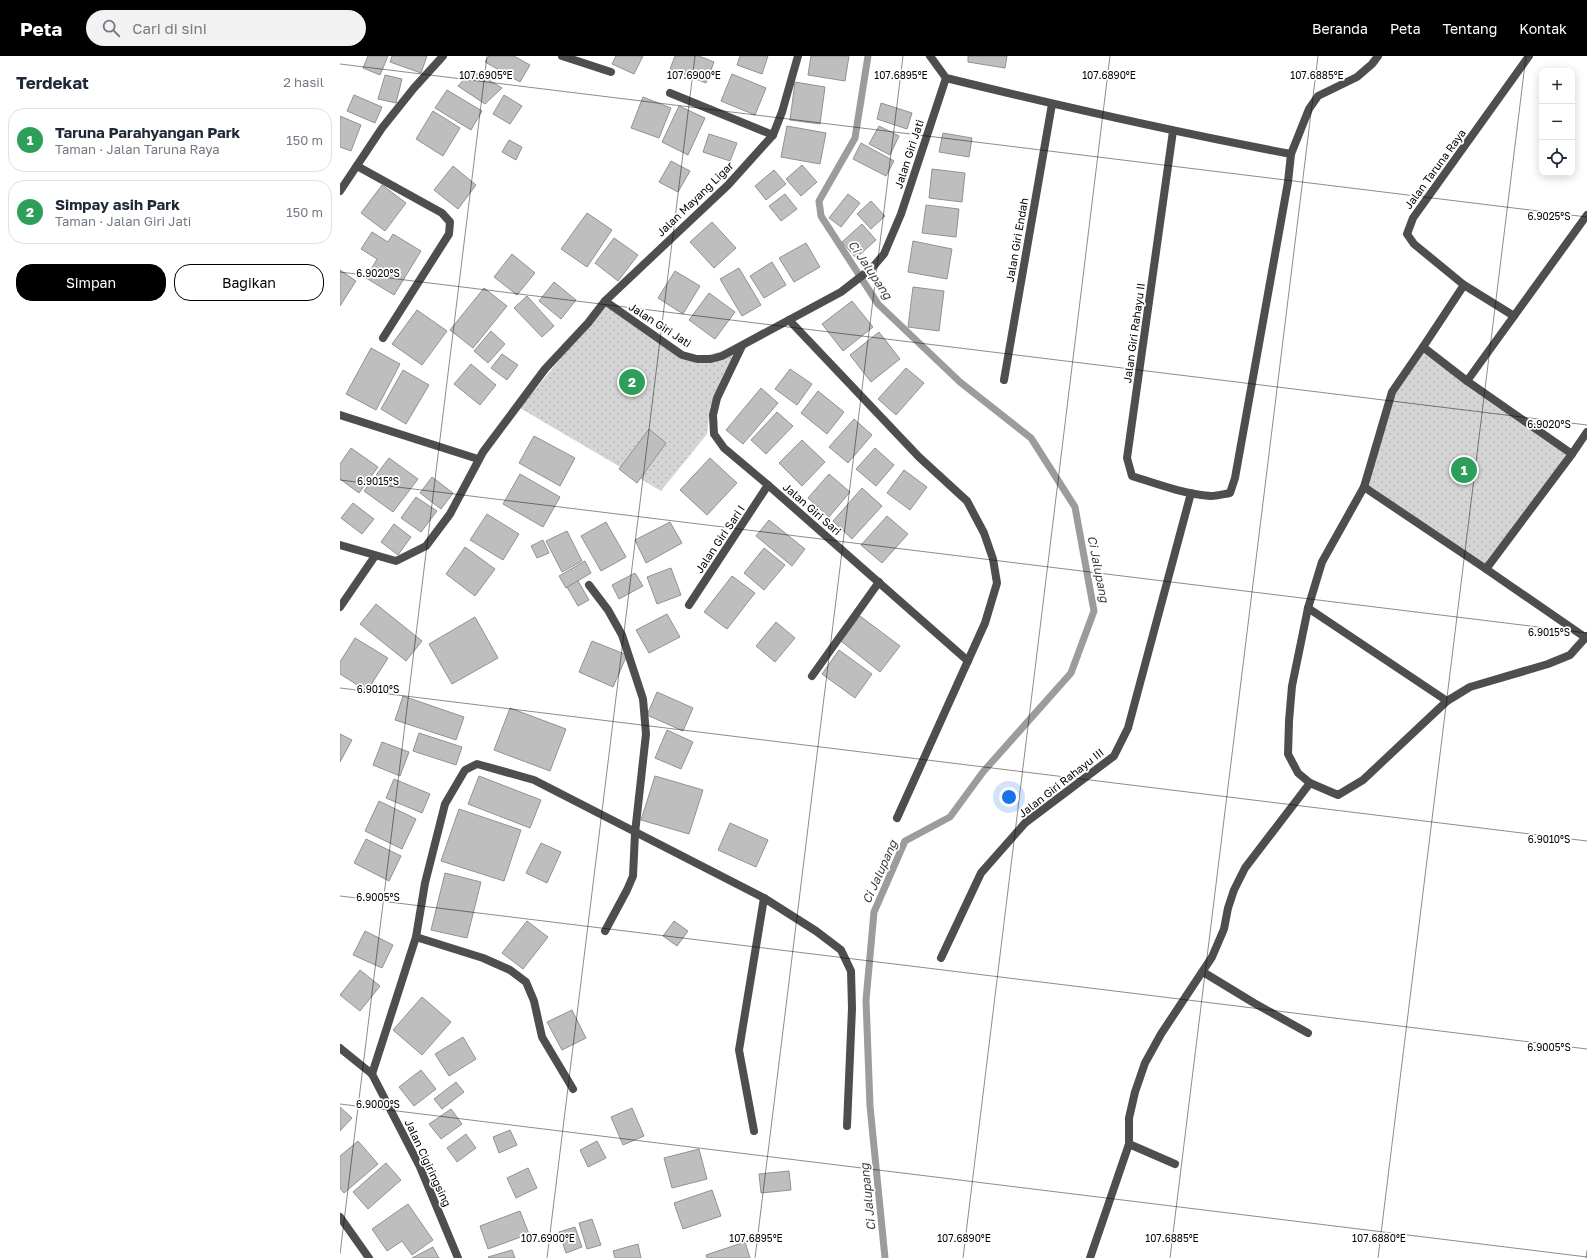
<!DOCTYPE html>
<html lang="id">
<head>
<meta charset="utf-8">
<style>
  body { margin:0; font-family:"Golos Text",sans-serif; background:#f2f2f3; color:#1f2937 }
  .controls { position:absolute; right:12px; top:12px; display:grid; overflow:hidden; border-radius:8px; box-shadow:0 2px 10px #0003 }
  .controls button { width:36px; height:36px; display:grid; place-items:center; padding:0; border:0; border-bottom:1px solid #e0e1e3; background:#fff; color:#1f2937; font:20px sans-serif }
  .you { position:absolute; left:669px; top:741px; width:14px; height:14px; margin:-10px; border:3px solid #fff; border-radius:50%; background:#1a73e8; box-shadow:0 0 0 6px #1a73e833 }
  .badge { display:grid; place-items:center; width:26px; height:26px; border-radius:50%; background:#000; color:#fff; font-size:13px; font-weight:700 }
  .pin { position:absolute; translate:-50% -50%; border:2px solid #fff; box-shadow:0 1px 4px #0006 }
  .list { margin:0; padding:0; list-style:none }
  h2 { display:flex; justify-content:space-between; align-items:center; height:52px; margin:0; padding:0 16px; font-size:17px }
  h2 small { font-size:13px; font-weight:400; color:#747a83 }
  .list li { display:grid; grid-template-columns:26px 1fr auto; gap:12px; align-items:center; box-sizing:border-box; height:64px; margin:0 8px 8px; padding:0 8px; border:1px solid #e0e1e3; border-radius:16px }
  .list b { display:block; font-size:15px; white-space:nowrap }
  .list p { margin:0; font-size:13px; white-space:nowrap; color:#747a83 }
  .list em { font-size:13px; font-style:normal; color:#747a83 }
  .actions { display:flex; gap:8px; padding:12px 16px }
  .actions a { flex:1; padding:9px 0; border:1px solid #000; border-radius:16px; text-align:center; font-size:14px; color:#000 }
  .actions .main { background:#000; color:#fff }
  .icon { flex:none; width:22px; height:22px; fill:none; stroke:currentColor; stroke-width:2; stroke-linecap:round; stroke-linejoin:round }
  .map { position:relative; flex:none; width:1247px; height:1202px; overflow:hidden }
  header { display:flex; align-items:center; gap:24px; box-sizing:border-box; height:56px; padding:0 20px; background:#000; color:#fff }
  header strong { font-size:19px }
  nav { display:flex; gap:22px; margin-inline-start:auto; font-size:14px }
  .search { width:280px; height:36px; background:#f2f2f3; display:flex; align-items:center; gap:10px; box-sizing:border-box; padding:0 14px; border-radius:22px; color:#747a83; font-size:15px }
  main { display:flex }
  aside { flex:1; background:#fff }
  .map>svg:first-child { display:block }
  .park { fill:url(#park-dots) }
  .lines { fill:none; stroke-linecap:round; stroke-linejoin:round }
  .stream { stroke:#9c9c9c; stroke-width:7 }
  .building { fill:#bebebe; stroke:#929292 }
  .service { stroke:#4e4e4e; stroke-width:8 }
  .minor { stroke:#4e4e4e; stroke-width:8 }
  .ticks { fill:none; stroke:#000; stroke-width:1; stroke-opacity:0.45 }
  .labels { text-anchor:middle; stroke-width:3.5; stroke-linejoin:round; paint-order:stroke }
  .street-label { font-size:11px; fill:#000; stroke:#fff }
  .water-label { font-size:12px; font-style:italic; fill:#3d3d3d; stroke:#fff }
  .ticks-label { font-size:10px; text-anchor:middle; fill:#000; stroke:#fff; stroke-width:3.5; stroke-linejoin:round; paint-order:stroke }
</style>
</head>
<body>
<header>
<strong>Peta</strong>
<div class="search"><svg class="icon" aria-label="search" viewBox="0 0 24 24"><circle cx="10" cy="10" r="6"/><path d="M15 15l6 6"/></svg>Cari di sini</div>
<nav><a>Beranda</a><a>Peta</a><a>Tentang</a><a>Kontak</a></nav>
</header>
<main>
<aside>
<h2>Terdekat<small>2 hasil</small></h2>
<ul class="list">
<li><span class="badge" style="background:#2e9e5b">1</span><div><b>Taruna Parahyangan Park</b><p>Taman · Jalan Taruna Raya</p></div><em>150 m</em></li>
<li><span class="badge" style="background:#2e9e5b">2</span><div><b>Simpay asih Park</b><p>Taman · Jalan Giri Jati</p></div><em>150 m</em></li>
</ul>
<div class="actions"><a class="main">Simpan</a><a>Bagikan</a></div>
</aside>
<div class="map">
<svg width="1247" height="1202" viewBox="0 0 1247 1202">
  <defs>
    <pattern id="park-dots" width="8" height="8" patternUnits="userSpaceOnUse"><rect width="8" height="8" fill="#d5d5d5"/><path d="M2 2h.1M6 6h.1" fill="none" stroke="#b5b5b5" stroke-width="1.8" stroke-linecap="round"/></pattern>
  </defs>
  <rect width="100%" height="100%" fill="#fff"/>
  <g class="park">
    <path d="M267,246L344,296L361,301L402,289L370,351L367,378L321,435L180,352Z"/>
    <path d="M1083,291L1232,398L1146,513L1024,431L1052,336Z"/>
  </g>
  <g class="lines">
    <path class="stream" d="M528,0L515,82L479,145L481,160L538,248L620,326L691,382L735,451L754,555L731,617L643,716L610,761L565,785L534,856L526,944L530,1050L545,1202"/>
  </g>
  <g class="building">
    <path d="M28,0H48L40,19L23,12Z"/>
    <path d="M52,0H87L81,17L50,6Z"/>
    <path d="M149,0H174L190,9L180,26L145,6Z"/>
    <path d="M276,0H303L294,18L272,8Z"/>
    <path d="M335,0H359L374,6L366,27L330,13Z"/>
    <path d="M400,0H428L422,18L397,9Z"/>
    <path d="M471,0H509L505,25L468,19Z"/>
    <path d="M628,0H667L665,12L628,6Z"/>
    <path d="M132,14L162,32L145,48L118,30Z"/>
    <path d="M392,18L426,32L415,59L381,45Z"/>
    <path d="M45,19L62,23L56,47L38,43Z"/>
    <path d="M455,26L485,31L480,68L450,64Z"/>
    <path d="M107,34L142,55L131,74L95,52Z"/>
    <path d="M14,39L42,51L35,67L7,55Z"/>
    <path d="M164,39L182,50L170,68L153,58Z"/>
    <path d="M303,41L331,52L319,82L291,72Z"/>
    <path d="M541,47L572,57L567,73L537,63Z"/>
    <path d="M339,50L365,62L348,99L322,86Z"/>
    <path d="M93,55L120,72L103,100L76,83Z"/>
    <path d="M0,60L21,69L11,95L0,91Z"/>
    <path d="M447,70L486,77L480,108L441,101Z"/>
    <path d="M539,70L559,80L550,99L529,88Z"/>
    <path d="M603,77L632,82L629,101L599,96Z"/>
    <path d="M369,78L397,87L390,105L363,96Z"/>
    <path d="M169,84L182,91L176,104L162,96Z"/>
    <path d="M521,87L554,105L546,120L513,103Z"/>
    <path d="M331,105L350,115L338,136L319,126Z"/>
    <path d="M462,109L477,126L461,140L446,123Z"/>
    <path d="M113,110L136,129L118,153L94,134Z"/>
    <path d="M592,113L625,117L622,146L589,142Z"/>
    <path d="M434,114L446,128L426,144L415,130Z"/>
    <path d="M42,129L66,147L45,175L21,157Z"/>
    <path d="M445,138L457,153L441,165L429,150Z"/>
    <path d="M508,138L520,147L501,171L489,162Z"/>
    <path d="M531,145L545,160L531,173L517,158Z"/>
    <path d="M586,149L619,153L616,181L582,177Z"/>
    <path d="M247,157L272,174L247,211L221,193Z"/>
    <path d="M372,166L396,192L374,212L350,186Z"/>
    <path d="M522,168L536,184L516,202L502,186Z"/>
    <path d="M32,176L48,186L53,178L81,195L54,239L26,222L37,203L21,193Z"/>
    <path d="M274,182L298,199L278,225L255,207Z"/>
    <path d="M573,185L612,193L607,223L568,216Z"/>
    <path d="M466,187L480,211L454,226L439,202Z"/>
    <path d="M172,198L195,217L177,239L154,221Z"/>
    <path d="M432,206L446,229L424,242L410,220Z"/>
    <path d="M399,212L421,249L402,260L380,223Z"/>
    <path d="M0,214L16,225L0,250Z"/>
    <path d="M335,215L360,230L343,258L318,242Z"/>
    <path d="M214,226L236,244L221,263L199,245Z"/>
    <path d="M573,231L604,235L599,275L568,271Z"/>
    <path d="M144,232L167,250L133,292L110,274Z"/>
    <path d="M369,237L395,256L375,283L349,264Z"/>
    <path d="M187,240L214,270L202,281L174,252Z"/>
    <path d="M512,245L533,271L503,295L482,268Z"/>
    <path d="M77,254L107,275L82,309L52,288Z"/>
    <path d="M151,275L165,288L148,307L134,295Z"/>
    <path d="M539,276L560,303L531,326L510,299Z"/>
    <path d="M31,292L60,308L36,354L6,338Z"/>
    <path d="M162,298L178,309L167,324L151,312Z"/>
    <path d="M131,308L156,329L140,349L114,328Z"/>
    <path d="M566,312L584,327L556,359L538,343Z"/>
    <path d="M450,313L472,328L457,349L435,333Z"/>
    <path d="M63,314L89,329L66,368L41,353Z"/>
    <path d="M421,332L438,347L403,388L386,374Z"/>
    <path d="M478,335L504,356L487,378L461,357Z"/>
    <path d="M437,356L453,370L426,398L411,384Z"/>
    <path d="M514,363L532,379L508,407L489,391Z"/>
    <path d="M309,373L326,387L297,427L279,413Z"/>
    <path d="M194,380L235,402L220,430L179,407Z"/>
    <path d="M462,384L485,406L462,430L439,407Z"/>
    <path d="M11,392L38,411L19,437L0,423V408Z"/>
    <path d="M535,392L554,409L536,430L516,413Z"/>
    <path d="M49,402L78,423L53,456L24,435Z"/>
    <path d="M370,402L397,427L367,459L340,434Z"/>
    <path d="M564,414L587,431L570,454L547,437Z"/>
    <path d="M180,418L220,441L203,471L163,448Z"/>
    <path d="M489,418L510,436L489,461L468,442Z"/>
    <path d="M92,421L113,437L101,453L80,437Z"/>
    <path d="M522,432L542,450L512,483L493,465Z"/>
    <path d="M76,441L97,455L81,476L61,462Z"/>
    <path d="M13,447L34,463L22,478L1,462Z"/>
    <path d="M147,458L179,478L163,504L130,484Z"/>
    <path d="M547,460L568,478L542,507L521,489Z"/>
    <path d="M429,464L465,493L452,510L416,480Z"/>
    <path d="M266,466L286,501L261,515L241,480Z"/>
    <path d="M330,466L342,487L306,507L295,484Z"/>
    <path d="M54,468L71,481L58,499L41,486Z"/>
    <path d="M227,475L242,505L222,516L206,485Z"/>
    <path d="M203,484L209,497L197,502L191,490Z"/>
    <path d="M125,491L155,513L135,540L106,518Z"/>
    <path d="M424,492L445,509L424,534L404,517Z"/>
    <path d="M245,505L251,517L226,532L219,520Z"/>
    <path d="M331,512L341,539L317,548L307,521Z"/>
    <path d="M295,517L303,530L279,543L272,529Z"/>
    <path d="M392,520L415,537L387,573L364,556Z"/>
    <path d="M238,525L249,544L238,550L227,531Z"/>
    <path d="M36,548L82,585L66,605L20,568Z"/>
    <path d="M327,558L340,581L309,597L296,574Z"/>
    <path d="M520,560L560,590L540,616L501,585Z"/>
    <path d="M135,561L158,602L112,628L89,588Z"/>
    <path d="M436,566L455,582L435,606L416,590Z"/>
    <path d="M15,582L48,602L27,635L0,618V606Z"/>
    <path d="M252,585L287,599L273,631L239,616Z"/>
    <path d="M499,594L532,618L515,642L482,618Z"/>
    <path d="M317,636L353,652L343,675L307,659Z"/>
    <path d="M63,640L124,661L116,684L55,664Z"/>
    <path d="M170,652L226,673L210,715L154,694Z"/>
    <path d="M327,674L353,686L341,713L315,702Z"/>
    <path d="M79,677L122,691L116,709L73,695Z"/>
    <path d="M0,678L12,684L0,706Z"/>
    <path d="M42,686L69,696L60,720L33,709Z"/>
    <path d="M139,720L201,744L190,772L128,748Z"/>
    <path d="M315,720L363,734L349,778L301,764Z"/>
    <path d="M54,723L90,738L82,757L46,742Z"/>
    <path d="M39,745L76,763L62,793L25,775Z"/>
    <path d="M119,753L181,774L164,825L101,805Z"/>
    <path d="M390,767L428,784L416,811L378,794Z"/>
    <path d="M26,783L61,800L49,825L14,807Z"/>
    <path d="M201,787L221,796L207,827L186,817Z"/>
    <path d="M105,817L141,826L127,882L91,874Z"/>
    <path d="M187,865L208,881L183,913L162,897Z"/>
    <path d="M334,865L348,875L337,890L323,880Z"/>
    <path d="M25,875L53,889L42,912L13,899Z"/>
    <path d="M20,914L40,930L20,955L0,939Z"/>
    <path d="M82,941L111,966L82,999L53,974Z"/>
    <path d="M232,954L246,982L222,994L207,966Z"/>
    <path d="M123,981L136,1003L109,1020L95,998Z"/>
    <path d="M81,1014L96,1033L74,1050L59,1031Z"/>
    <path d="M116,1026L124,1036L102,1053L94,1043Z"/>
    <path d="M0,1051L12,1062L0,1075Z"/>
    <path d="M292,1052L304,1080L283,1089L271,1061Z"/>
    <path d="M111,1053L122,1068L101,1083L89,1068Z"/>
    <path d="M170,1074L177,1089L159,1097L153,1081Z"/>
    <path d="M126,1078L136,1092L117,1106L107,1092Z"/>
    <path d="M18,1085L38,1108L4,1137L0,1132V1100Z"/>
    <path d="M257,1085L266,1102L248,1111L240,1094Z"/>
    <path d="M359,1093L367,1123L332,1132L324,1102Z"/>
    <path d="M46,1107L61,1124L28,1153L13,1136Z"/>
    <path d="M188,1112L197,1132L176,1142L167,1122Z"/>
    <path d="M449,1115L451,1134L421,1137L419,1118Z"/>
    <path d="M372,1134L381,1160L343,1173L334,1147Z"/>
    <path d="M68,1148L93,1184L72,1199L62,1185L47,1195L32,1173Z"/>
    <path d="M180,1155L189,1178L148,1193L140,1170Z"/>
    <path d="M252,1163L261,1189L247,1193L239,1167Z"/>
    <path d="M235,1171L242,1191L226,1197L219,1176Z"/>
    <path d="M405,1186L410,1202H367L366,1199Z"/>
    <path d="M298,1188L301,1202H275L273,1195Z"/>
    <path d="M93,1191L99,1202H72Z"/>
    <path d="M172,1194L175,1202H149L148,1201Z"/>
  </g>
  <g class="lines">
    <path class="service" d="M265,875L287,834L293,820L295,777"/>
    <g class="minor">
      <path d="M222,0L271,16"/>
      <path d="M590,0L606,22C720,50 835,76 951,98"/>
      <path d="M330,37L433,79"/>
      <path d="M833,75L787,402L792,420C817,428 844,438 871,440C877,440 884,438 890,437L895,422L948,126L951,98L969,53L978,40L1017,21L1032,8L1038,0"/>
      <path d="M17,110L102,157L110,166L109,178L43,282"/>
      <path d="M0,135L42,72L74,32L103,0"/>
      <path d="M265,245L342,299L357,303H371L382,300L395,293L501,236L532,212L544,198L561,158L606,22"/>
      <path d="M1174,260L1247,159"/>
      <path d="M449,264L579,401L627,445L644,477L653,503L657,527L645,567L557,762"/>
      <path d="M402,290L377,342L373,359L374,378L384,392L428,429L628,605"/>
      <path d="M1083,291L1124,229"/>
      <path d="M664,324L712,48"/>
      <path d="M1127,325L1083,291L1052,336L1024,431L982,506L968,552L952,630L949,665L948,698L958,717L970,727L998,739L1023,724L1107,645L1130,631L1208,608L1230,599L1247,580"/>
      <path d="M0,359L138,403"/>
      <path d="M1232,398L1247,376"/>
      <path d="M1024,431L1146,513L1232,398L1127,325L1174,260L1124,229L1074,188L1067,178L1073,162L1189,0"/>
      <path d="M0,489L56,505L86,490L110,458L143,396L205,313L248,267L265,245L388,129L433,79L442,56L458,0"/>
      <path d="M1146,513L1246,582"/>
      <path d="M249,529L268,554L282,579L303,643L306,678L295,777"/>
      <path d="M349,549L428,429"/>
      <path d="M0,551L35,500"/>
      <path d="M968,552L1107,645"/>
      <path d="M472,620L539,526"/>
      <path d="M76,881L143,902L170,914L186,926L194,945L202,981L233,1033"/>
      <path d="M601,902L641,817L685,767L774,700L788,672L851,437"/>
      <path d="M863,916L914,947L968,977"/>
      <path d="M0,992L32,1018L80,1111L118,1202"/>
      <path d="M32,1018L76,881L85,827L105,748L125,714L137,708L194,724L424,842L476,875L501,894L511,915L512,952L507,1070"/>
      <path d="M414,1075L399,994L424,842"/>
      <path d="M789,1088L835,1108"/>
      <path d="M0,1161L29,1202"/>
      <path d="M750,1202L789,1088V1062L795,1036L805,1007L821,978L872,901L884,873L888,852L894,834L905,812L970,727"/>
    </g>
  </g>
  <path class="ticks" d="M0,8L1247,161M0,216L1247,369M0,424L1247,577M0,632L1247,785M0,840L1247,993M0,1048L1247,1201M0,1198L147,0M207,1202L355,0M415,1202L563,0M623,1202L770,0M830,1202L978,0M1038,1202L1186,0M1246,1202L1247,1194"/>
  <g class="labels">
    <g class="street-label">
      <text transform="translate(569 98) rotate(-72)" y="4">Jalan Giri Jati</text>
      <text transform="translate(1095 113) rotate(-54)" y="4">Jalan Taruna Raya</text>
      <text transform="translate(355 143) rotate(-44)" y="4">Jalan Mayang Ligar</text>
      <text transform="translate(677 184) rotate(-80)" y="4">Jalan Giri Endah</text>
      <text transform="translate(320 269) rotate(33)" y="4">Jalan Giri Jati</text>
      <text transform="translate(794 277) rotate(-82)" y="4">Jalan Giri Rahayu II</text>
      <text transform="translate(472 453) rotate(41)" y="4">Jalan Giri Sari</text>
      <text transform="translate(380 483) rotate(-56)" y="4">Jalan Giri Sari I</text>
      <text transform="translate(721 727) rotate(-38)" y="4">Jalan Giri Rahayu III</text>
      <text transform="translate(88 1107) rotate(65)" y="4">Jalan Cigiringsing</text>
    </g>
    <g class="water-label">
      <text transform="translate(530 214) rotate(56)" y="4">Ci Jalupang</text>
      <text transform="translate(758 513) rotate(79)" y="4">Ci Jalupang</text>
      <text transform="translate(540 816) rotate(-66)" y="4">Ci Jalupang</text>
      <text transform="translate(528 1141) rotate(-96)" y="4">Ci Jalupang</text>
    </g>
  </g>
  <g class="ticks-label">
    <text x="146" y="23">107.6905°E</text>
    <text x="354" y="23">107.6900°E</text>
    <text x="561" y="23">107.6895°E</text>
    <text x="769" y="23">107.6890°E</text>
    <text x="977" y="23">107.6885°E</text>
    <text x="1209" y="164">6.9025°S</text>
    <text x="38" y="221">6.9020°S</text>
    <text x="1209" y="372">6.9020°S</text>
    <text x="38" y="429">6.9015°S</text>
    <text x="1209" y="580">6.9015°S</text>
    <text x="38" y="637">6.9010°S</text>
    <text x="1209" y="787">6.9010°S</text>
    <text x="38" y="845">6.9005°S</text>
    <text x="1209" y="995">6.9005°S</text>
    <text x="38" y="1052">6.9000°S</text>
    <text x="208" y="1186">107.6900°E</text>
    <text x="416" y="1186">107.6895°E</text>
    <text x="624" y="1186">107.6890°E</text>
    <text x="832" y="1186">107.6885°E</text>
    <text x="1039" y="1186">107.6880°E</text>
  </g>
</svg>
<div class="controls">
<button>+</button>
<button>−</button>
<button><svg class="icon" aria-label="locate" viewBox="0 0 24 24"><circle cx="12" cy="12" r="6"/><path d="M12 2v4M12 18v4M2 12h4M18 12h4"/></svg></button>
</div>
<div class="you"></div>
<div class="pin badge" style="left:1124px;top:414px;background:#2e9e5b">1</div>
<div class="pin badge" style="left:292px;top:326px;background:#2e9e5b">2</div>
</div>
</main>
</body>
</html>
